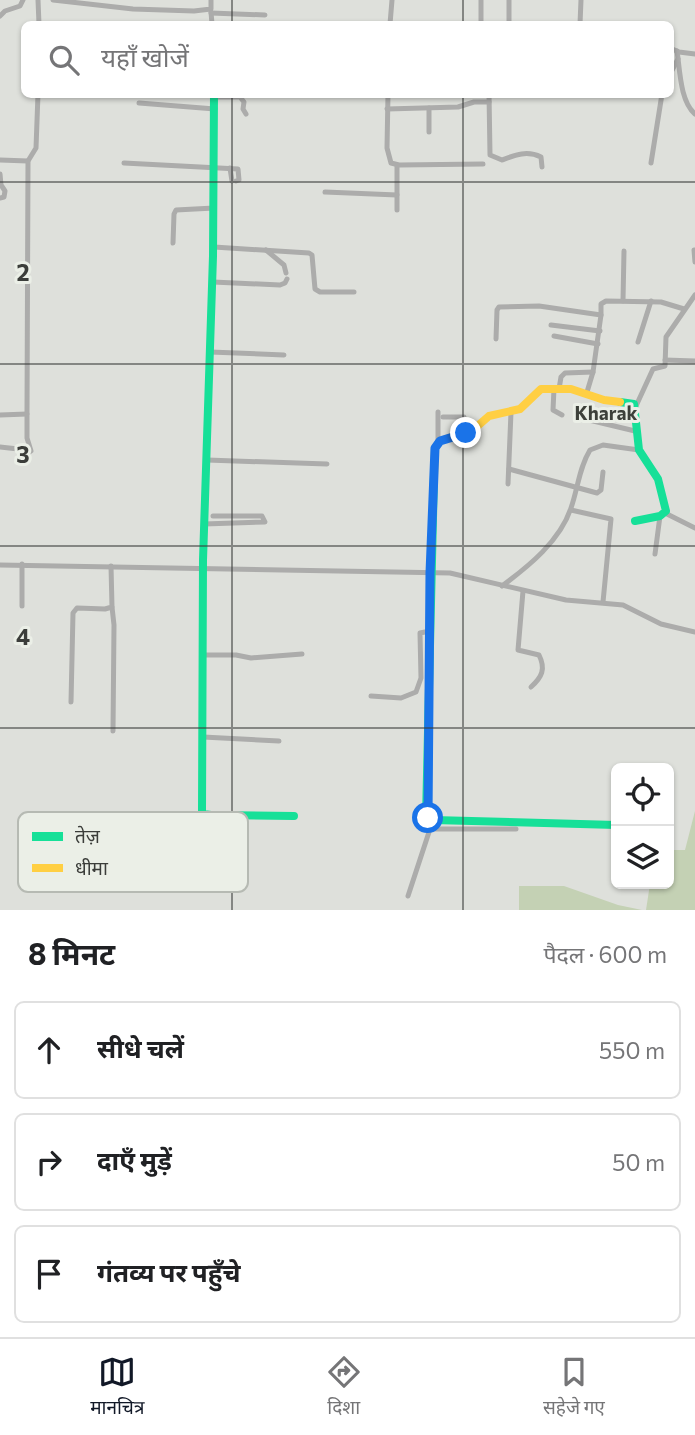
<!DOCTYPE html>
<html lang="hi">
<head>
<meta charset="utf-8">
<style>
  body { margin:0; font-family:Commissioner,"Noto Sans Devanagari",sans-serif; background:#f2f2f2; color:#202124 }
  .controls { position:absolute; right:21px; bottom:21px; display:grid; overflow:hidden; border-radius:10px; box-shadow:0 2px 5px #0004 }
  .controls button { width:63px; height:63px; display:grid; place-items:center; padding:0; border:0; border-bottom:2px solid #e0e0e0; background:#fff; color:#202124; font:35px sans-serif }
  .stop { position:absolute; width:21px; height:21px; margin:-16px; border:5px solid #1a73e8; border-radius:50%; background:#fff }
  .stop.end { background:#1a73e8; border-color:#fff; box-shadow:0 2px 7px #0008 }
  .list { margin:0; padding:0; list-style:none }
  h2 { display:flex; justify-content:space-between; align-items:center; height:91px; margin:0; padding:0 28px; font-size:30px }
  h2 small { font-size:23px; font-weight:400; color:#757577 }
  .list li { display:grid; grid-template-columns:46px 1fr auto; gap:21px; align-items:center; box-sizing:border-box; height:98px; margin:0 14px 14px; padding:0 14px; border:2px solid #e0e0e0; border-radius:10px }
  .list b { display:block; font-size:26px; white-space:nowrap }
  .list em { font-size:23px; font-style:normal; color:#757577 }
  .icon { flex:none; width:38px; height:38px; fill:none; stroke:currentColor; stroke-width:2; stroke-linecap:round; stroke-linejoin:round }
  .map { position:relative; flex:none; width:695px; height:910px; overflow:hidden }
  .search { position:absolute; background:#fff; box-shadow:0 2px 5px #0004; left:21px; right:21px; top:21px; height:77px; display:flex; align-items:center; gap:18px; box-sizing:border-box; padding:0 24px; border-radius:10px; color:#757577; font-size:26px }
  .sheet { height:427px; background:#fff }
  nav { display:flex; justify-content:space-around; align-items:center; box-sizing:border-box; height:98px; border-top:2px solid #e0e0e0; background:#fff; font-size:19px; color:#757577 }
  nav a { display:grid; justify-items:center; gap:4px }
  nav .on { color:#111827 }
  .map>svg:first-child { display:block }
  .green { fill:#c4d1b4 }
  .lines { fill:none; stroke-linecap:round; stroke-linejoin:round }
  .street { stroke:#acacab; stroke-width:5 }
  .fast { stroke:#16e098; stroke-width:8 }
  .slow { stroke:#ffcf43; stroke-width:8 }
  .route { stroke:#1a73e8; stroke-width:9 }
  .grid { fill:none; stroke:#3b3d3a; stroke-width:2; stroke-opacity:0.55 }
  .labels { text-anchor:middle; stroke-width:6; stroke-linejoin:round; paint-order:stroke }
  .neighbourhood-label { font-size:19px; font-weight:bold; fill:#3d403a; stroke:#ebefe7 }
  .key { fill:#ebefe7; stroke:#b6bab3; stroke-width:2 }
  .key-label { font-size:19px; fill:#3b3d3a }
  .grid-label { font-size:23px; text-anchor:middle; font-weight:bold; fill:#3b3d3a; stroke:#ebefe7; stroke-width:6; stroke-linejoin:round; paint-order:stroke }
</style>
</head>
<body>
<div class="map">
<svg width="695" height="910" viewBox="0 0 695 910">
  <rect width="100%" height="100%" fill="#dee0db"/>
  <g class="green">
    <path d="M695,811V910H646L650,884H669V850H685Z"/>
    <path d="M519,886H564L618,905L642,910H519Z"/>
  </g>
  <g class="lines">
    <g class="street">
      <path d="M38,0L39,24"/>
      <path d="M53,0L133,9L194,11L211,9V0"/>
      <path d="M481,0V24"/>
      <path d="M211,12L212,24"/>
      <path d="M211,13L265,15"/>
      <path d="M0,16L5,11L20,6L23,0"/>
      <path d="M390,24L392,0"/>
      <path d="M509,24V0"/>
      <path d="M580,24L581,0"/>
      <path d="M670,48L679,52L695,54"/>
      <path d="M677,51C680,70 680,101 695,114"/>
      <path d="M670,74L678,59"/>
      <path d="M388,94L387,148L391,163L399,165L483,164"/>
      <path d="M489,94L490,155L502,160C515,155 527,150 541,157L542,167"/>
      <path d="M342,95V94"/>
      <path d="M214,97H240L244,102L243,109L246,114"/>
      <path d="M139,103L215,109"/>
      <path d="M429,108V132"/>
      <path d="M387,109L458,107L474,102H489"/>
      <path d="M0,160L28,161"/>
      <path d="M124,163L238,169L239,180L236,181"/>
      <path d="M651,163L662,94"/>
      <path d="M397,165V210"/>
      <path d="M230,168L232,181"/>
      <path d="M0,174L1,185L5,191L4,197L0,198"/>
      <path d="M325,192L397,195"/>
      <path d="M173,243L174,214L176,210L214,208"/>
      <path d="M214,247L309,253L312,255L315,289L320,292H354"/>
      <path d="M266,250L284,265L286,273"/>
      <path d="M694,250L695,262"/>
      <path d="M213,282L280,285L285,283L287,279"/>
      <path d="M623,301L624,251"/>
      <path d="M601,315V304L606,301L661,302L684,309"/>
      <path d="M551,325L600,331"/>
      <path d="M554,336L598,344"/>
      <path d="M496,339L497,310L499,307L539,306L601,315L593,372L587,392"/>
      <path d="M638,342L651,301"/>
      <path d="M210,352L284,355"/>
      <path d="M665,360L695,361"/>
      <path d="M554,389L553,410L562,415"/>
      <path d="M559,389L561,377L565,373L593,372"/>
      <path d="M636,406L653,369L665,366L666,337L695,295"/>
      <path d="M0,415L27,414"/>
      <path d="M443,417H464L466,433"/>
      <path d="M589,420L635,431"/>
      <path d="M438,443V412"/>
      <path d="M0,447L18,449L28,453L31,451L27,438V414L28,161L36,148L38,94"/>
      <path d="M207,460L327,464"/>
      <path d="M509,469L597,493L601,490L603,472"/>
      <path d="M508,484L511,412"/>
      <path d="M571,510L611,519L603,602"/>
      <path d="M665,513L695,528"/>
      <path d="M204,524L265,522L262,516H213"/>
      <path d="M655,554L660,516"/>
      <path d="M22,564V606"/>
      <path d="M0,565L450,573L566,600L623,605L661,624L695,632"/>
      <path d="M502,586C529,566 560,541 571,508C578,488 579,468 590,450L603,445L639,450"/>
      <path d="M523,591L518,650L539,655C546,669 542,677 531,687"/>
      <path d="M112,607L114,625L113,731"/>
      <path d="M204,655H236L251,658L302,654"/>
      <path d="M371,696L401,698L416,692L421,678L420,633L430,631"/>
      <path d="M71,702L73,613L77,608L105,609L112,607L111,566"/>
      <path d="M203,737L279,741"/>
      <path d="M408,896L430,829H516"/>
    </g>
    <g class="fast">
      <path d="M214,94L213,256L203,560L202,811L203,814L211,815L294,816"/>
      <path d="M620,402L634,404L639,450L658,479L666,511L660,516L635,521"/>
      <path d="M434,475L426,817L433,820L616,825"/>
    </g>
    <path class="slow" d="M434,475L435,448L440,441L473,430L489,416L520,409L541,389H571L604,400L620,402"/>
  </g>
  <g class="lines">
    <path class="route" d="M428,818L430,573L435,448L440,441L466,433"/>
  </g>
  <path class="grid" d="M232,0V24M463,0V24M232,94V910M463,94V910M0,182H695M0,364H695M0,546H695M0,728H695"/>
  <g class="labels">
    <g class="neighbourhood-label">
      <text x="606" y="420">Kharak</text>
    </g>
  </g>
  <rect x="18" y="812" width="230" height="80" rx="10" class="key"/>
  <rect x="32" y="832" width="31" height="9" fill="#16e098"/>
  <rect x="32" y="864" width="31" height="8" fill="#ffcf43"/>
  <g class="key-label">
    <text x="75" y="843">तेज़</text>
    <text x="75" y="875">धीमा</text>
  </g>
  <g class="grid-label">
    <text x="23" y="281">2</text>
    <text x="23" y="463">3</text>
    <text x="23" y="645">4</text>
  </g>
</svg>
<div class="controls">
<button><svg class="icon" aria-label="locate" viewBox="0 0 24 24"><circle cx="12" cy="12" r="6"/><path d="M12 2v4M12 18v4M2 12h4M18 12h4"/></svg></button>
<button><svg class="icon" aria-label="layers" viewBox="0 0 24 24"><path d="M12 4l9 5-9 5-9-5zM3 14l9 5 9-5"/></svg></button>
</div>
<div class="stop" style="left:428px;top:818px"></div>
<div class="stop end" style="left:466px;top:433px"></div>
<div class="search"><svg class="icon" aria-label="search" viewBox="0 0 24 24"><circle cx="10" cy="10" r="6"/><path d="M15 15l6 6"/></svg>यहाँ खोजें</div>
</div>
<section class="sheet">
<h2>8 मिनट<small>पैदल · 600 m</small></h2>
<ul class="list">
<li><svg class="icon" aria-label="ahead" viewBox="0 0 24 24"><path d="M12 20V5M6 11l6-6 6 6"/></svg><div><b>सीधे चलें</b></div><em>550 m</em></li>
<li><svg class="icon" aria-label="right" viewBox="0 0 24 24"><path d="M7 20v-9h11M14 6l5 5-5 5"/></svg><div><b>दाएँ मुड़ें</b></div><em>50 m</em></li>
<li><svg class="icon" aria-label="arrive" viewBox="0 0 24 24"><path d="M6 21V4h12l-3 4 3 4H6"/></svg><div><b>गंतव्य पर पहुँचे</b></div></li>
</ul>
</section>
<nav>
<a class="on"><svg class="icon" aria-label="map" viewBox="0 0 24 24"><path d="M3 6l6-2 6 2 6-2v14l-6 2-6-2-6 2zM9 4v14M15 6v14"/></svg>मानचित्र</a>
<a><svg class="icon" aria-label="directions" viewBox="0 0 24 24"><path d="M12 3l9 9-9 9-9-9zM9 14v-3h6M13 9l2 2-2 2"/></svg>दिशा</a>
<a><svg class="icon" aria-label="saved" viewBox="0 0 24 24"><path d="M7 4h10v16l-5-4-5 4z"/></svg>सहेजे गए</a>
</nav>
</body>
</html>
